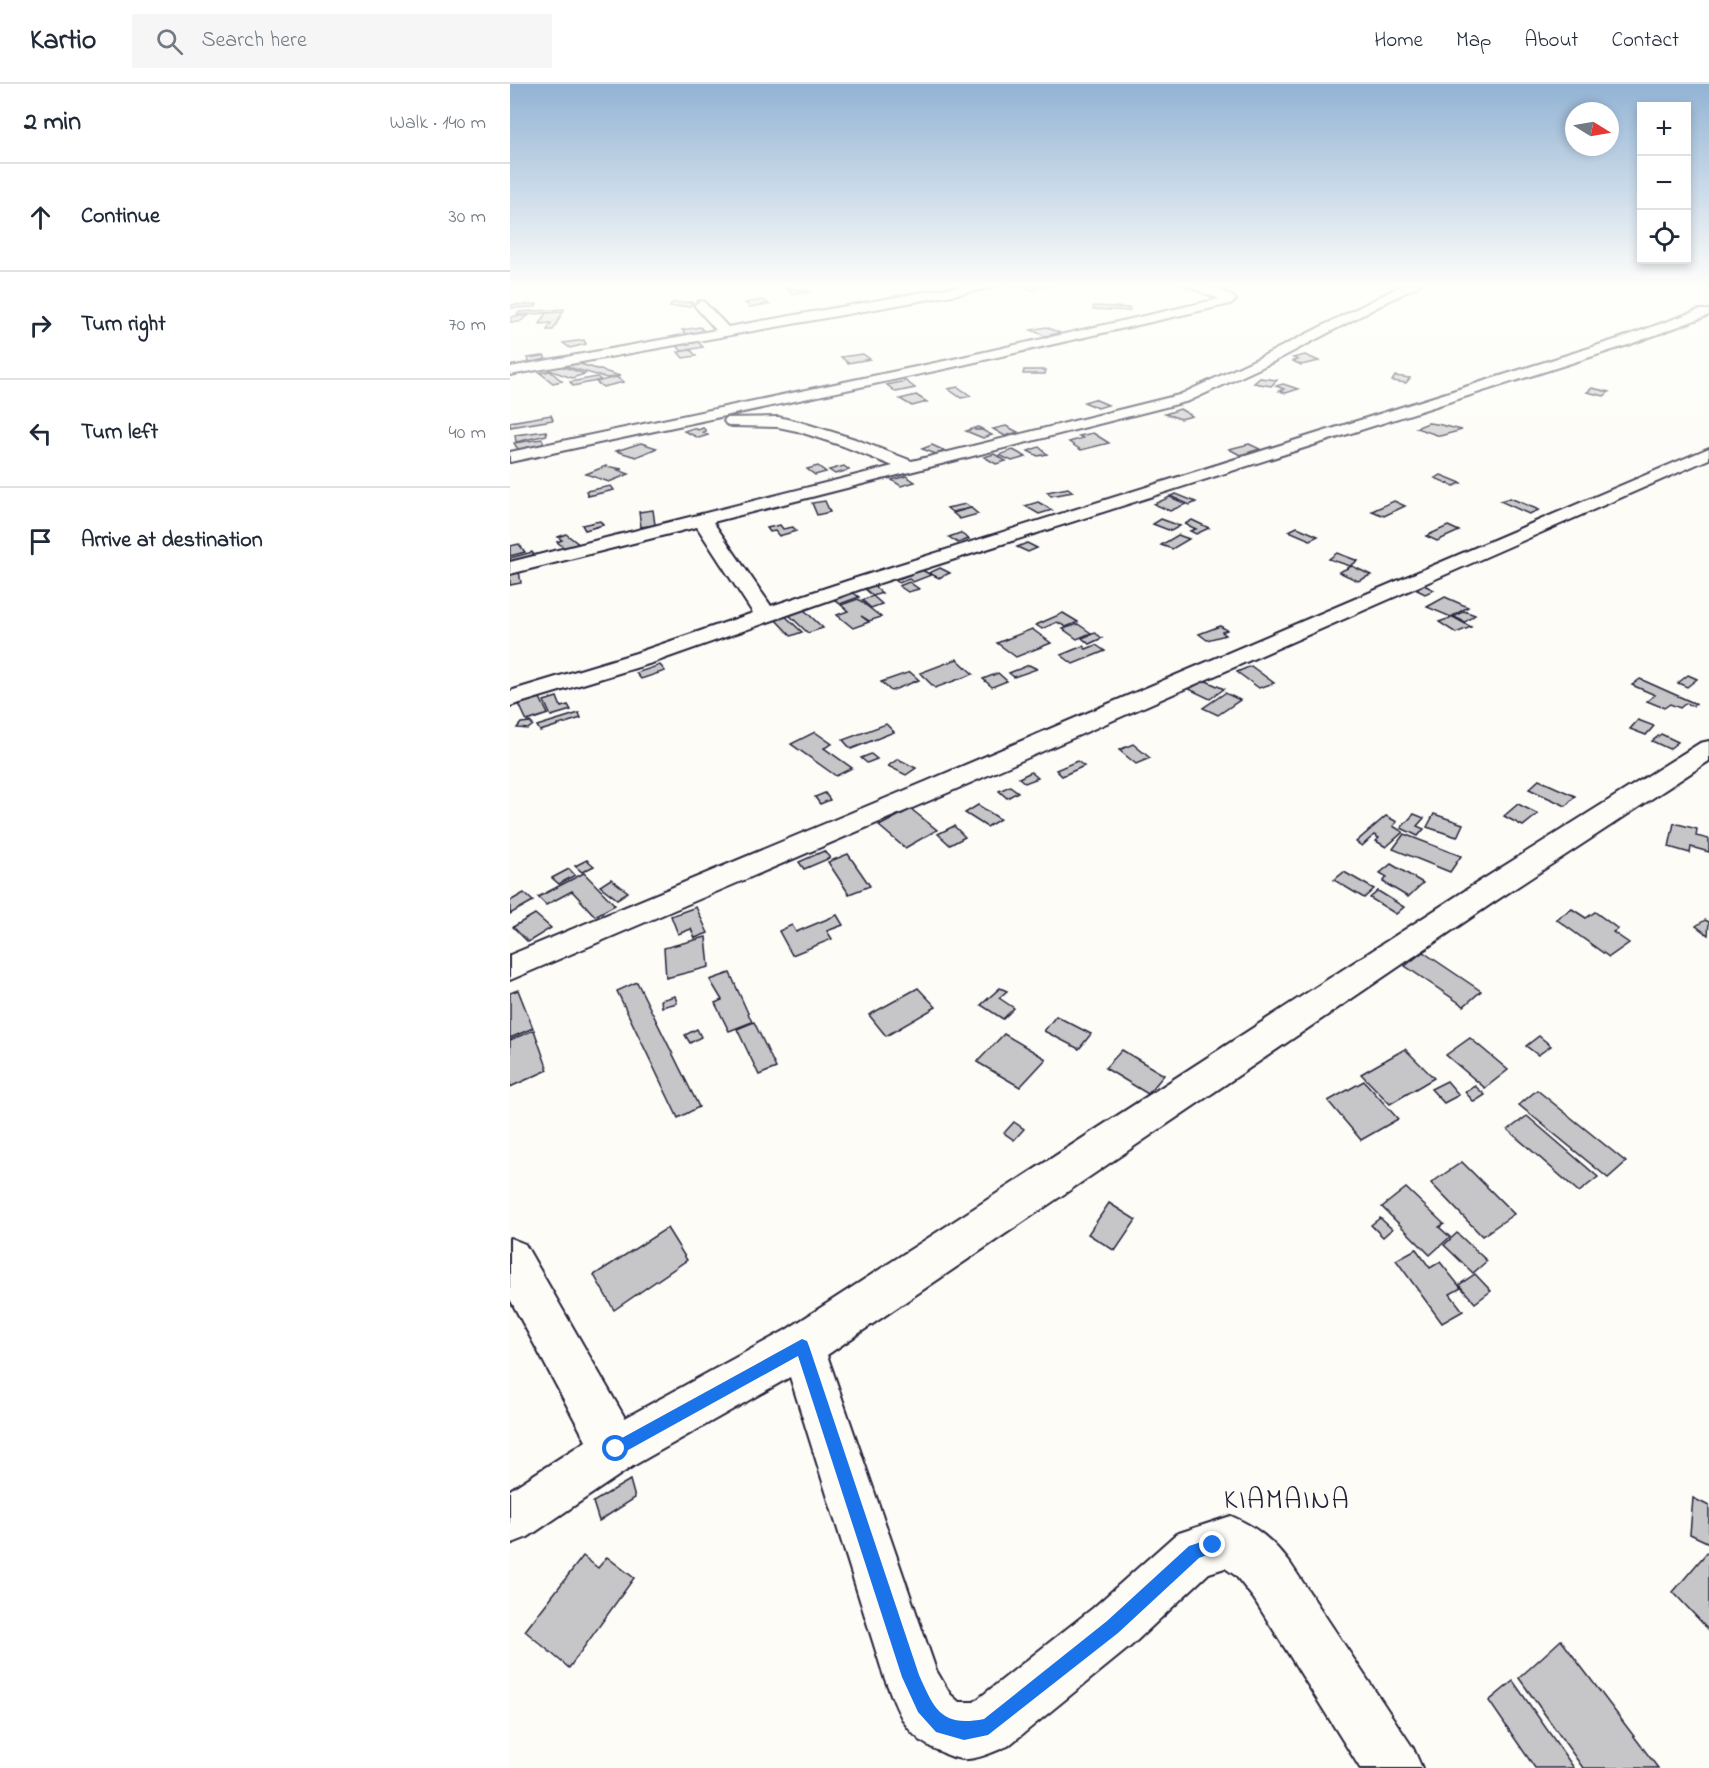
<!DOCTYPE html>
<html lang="en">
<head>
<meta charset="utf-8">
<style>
  body { margin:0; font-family:"Indie Flower",sans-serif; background:#f6f6f7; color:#1f2937 }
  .controls { position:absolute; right:18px; top:18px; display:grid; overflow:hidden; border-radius:0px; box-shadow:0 3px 9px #0003 }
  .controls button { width:54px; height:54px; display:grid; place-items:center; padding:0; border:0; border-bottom:2px solid #e0e1e3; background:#fff; color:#1f2937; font:30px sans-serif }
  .compass { position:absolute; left:1055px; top:18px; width:54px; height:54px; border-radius:50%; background:#fff; box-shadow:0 3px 9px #0003; rotate:101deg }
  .stop { position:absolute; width:18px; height:18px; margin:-14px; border:4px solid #1a73e8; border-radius:50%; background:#fff }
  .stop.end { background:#1a73e8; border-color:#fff; box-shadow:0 2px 6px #0008 }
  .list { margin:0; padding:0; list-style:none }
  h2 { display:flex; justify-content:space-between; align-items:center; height:78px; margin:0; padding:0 24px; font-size:26px }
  h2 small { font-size:20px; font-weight:400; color:#747a83 }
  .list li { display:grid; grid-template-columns:39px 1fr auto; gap:18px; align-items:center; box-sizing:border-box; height:108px; padding:0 24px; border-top:2px solid #e0e1e3 }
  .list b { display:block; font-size:22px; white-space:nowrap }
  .list em { font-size:20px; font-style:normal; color:#747a83 }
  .icon { flex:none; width:33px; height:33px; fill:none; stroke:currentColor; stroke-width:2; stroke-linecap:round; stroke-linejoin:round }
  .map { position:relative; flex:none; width:1199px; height:1684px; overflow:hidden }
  header { display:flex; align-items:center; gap:36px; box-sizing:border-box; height:84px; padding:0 30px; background:#fff; border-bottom:2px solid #e0e1e3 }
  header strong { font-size:28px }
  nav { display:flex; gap:33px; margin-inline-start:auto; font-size:21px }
  .search { width:420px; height:54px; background:#f6f6f7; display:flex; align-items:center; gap:15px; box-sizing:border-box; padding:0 21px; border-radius:0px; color:#747a83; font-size:22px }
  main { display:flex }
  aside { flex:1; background:#fff }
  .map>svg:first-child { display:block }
  .building { fill:#c6c6c8; stroke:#22223b; stroke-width:1.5 }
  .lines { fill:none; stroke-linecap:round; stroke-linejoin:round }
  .minor-casing { stroke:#22223b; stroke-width:4 }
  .minor { fill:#fdfcf7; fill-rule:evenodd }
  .route { fill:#1a73e8 }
  .labels { text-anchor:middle; stroke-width:4.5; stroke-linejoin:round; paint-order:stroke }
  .near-quarter-label { font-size:28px; letter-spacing:1.5px; fill:#22223b; stroke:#fdfcf7 }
</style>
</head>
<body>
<header>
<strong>Kartio</strong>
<div class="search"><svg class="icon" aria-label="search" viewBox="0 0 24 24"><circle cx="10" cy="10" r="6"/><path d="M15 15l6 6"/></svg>Search here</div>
<nav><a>Home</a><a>Map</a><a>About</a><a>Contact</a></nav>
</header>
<main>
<aside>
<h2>2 min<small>Walk · 140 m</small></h2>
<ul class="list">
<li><svg class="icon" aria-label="ahead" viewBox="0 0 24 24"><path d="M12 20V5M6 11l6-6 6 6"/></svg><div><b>Continue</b></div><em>30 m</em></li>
<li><svg class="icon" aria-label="right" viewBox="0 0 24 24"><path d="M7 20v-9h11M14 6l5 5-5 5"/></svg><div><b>Turn right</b></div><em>70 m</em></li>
<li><svg class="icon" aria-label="left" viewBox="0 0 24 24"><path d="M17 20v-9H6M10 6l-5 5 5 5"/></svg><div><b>Turn left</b></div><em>40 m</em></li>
<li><svg class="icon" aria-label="arrive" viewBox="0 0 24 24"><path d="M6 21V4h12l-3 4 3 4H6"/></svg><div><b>Arrive at destination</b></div></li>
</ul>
</aside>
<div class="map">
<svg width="1199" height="1684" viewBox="0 0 1199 1684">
  <rect width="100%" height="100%" fill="#fdfcf7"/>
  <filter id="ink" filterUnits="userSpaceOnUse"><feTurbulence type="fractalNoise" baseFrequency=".0167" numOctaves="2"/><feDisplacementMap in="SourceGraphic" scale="12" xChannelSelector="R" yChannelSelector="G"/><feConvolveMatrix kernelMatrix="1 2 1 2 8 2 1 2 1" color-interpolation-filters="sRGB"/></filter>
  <g filter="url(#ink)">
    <g class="building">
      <path d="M512,200H535L538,201L523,206L508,202Z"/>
      <path d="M283,204L287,206L295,205L299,208L284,210L276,205Z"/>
      <path d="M253,216L259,220L240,223L235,219Z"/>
      <path d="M182,218L180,222L160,223L162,219Z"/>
      <path d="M27,220L25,223L0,224V221Z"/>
      <path d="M584,222L620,224L619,227L583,225Z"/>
      <path d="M54,225L53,228L7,231L9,228Z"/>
      <path d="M53,228L43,246H37L41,239L30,240L36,229Z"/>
      <path d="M5,232H18L9,238H0V234Z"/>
      <path d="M190,243L194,247L177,251L172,246Z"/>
      <path d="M536,243L550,249L535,252L521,246Z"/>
      <path d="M74,256L76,260L60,264L53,259Z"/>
      <path d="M188,258L193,263L172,267L167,262Z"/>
      <path d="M181,266L186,272L173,274L168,268Z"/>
      <path d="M353,270L360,275L338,279L331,273Z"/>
      <path d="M795,271L809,277L791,281L783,277L788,276L783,274Z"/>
      <path d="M32,272H35V277L21,279L17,274Z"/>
      <path d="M64,278L110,292L97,294L51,281Z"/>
      <path d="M48,281L75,290L62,294L36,285Z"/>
      <path d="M514,286H536L535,290H513Z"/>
      <path d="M40,287L52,297L43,299L30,289Z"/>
      <path d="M885,292L900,294L896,299L882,297Z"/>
      <path d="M87,293L91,296L63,302L60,298Z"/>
      <path d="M106,293L114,298L93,303L86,298Z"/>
      <path d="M750,294L767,296L761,302L744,299Z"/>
      <path d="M396,297L405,304L386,308L377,301Z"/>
      <path d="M773,300L788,305L776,309L769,307L774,305L766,302Z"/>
      <path d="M448,303L461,312L451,314L438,305Z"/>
      <path d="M1082,304L1099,308L1094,312L1077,308Z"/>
      <path d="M406,311L417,318L402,322L390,315Z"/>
      <path d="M584,315L598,321L588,324L574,318Z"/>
      <path d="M670,325L682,332L671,335L655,330Z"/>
      <path d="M41,331L43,336L0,343V338Z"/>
      <path d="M918,339L927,340L952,346L930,352L906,344Z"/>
      <path d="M496,342L508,348L495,352L483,345Z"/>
      <path d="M468,343L472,345L464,346H472L482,351L473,354L456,347Z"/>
      <path d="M183,344L188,346L193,344L196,347L193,348L198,351L189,354L174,347Z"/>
      <path d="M36,347L37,351L6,358L5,351Z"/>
      <path d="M583,349L599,359L571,366L559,358L573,354L569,352Z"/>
      <path d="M32,355L34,359L30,361L10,365L7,364L4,359Z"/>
      <path d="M131,359L147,364L126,373L106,367Z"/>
      <path d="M739,360L750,365L730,371L719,365Z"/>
      <path d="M422,361L435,367L426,370L412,365Z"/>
      <path d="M529,363L537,370L528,372L518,367Z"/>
      <path d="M503,366L516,373L502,377L489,371Z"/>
      <path d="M484,370L496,377L486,380L474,373Z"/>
      <path d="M96,382L112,385L108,386L119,390L99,398L76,390Z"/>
      <path d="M308,382L316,388L305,391L297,385Z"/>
      <path d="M334,382L339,386L325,390L319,386Z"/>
      <path d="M931,391L951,399L944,402L925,394Z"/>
      <path d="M396,392L405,398L391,402L382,396Z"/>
      <path d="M101,402L104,406L78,412L76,407Z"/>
      <path d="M558,404L563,408L541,412L537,408Z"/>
      <path d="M666,410L686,418L680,421L660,412Z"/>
      <path d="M660,413L676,420L660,427L644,420Z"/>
      <path d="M1000,414L1029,426L1019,430L990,417Z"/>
      <path d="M315,417L320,428L307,431L302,419Z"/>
      <path d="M884,417L895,422L874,432L862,427Z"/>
      <path d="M528,418L542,426L529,430L515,422Z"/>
      <path d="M456,420L461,424L442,428L437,424Z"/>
      <path d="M461,424L468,430L450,435L443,429Z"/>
      <path d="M143,426L145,441L131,443L129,428Z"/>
      <path d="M651,435L670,442L661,447L643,440Z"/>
      <path d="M682,436L699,444L686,450L680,447L686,445L675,440Z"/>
      <path d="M90,437L93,441L75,446L72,441Z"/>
      <path d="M270,441L273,445L283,443L286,447L269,452L265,447L260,448L257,444Z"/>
      <path d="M938,442L949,447L927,457L916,452Z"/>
      <path d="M787,443L808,452L800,456L779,447Z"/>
      <path d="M450,449L459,455L448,459L439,453Z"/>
      <path d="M56,450L70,461L56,465L47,458L52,456L48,453Z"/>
      <path d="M668,451L679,455L662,465L651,461Z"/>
      <path d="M517,459L527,464L518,468L507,463Z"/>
      <path d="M9,460L15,468L0,472V462Z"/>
      <path d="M22,468L25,473L0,480V474Z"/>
      <path d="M827,469L848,477L840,482L819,475Z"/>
      <path d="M842,482L861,491L848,497L829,488Z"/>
      <path d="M430,484L440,489L429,494L419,489Z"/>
      <path d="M412,486L421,491L403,498L399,495L389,499L385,496Z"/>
      <path d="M9,487L11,499L0,501V489Z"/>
      <path d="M399,498L409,505L398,508L389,502Z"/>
      <path d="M362,501L372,509L363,512L354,504Z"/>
      <path d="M914,501L924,506L915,510L905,505Z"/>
      <path d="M341,507L349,513L330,520L322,514Z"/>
      <path d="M363,512L372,520L361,524L352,516Z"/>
      <path d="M935,513L958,523L941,533L917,523Z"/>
      <path d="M348,515L371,533L359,537L351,532L359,538L343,544L327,531L338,527L331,521Z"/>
      <path d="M292,524L313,544L298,549L277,529Z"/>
      <path d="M954,527L965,531L955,538L944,533Z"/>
      <path d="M553,529L568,538L556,543L547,538L532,545L526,541Z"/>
      <path d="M273,530L292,548L281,552L263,533Z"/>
      <path d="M943,533L961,543L946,549L929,538Z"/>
      <path d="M568,540L581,549L567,555L553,545Z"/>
      <path d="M710,542L717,546L712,548L716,551L697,556L689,550Z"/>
      <path d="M522,545L541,559L506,573L487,559Z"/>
      <path d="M585,549L592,554L579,560L572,554Z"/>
      <path d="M586,561L595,567L563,580L551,571L573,562L576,565Z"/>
      <path d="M447,575L463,590L425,604L410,589Z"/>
      <path d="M150,581L155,587L131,595L126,589Z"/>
      <path d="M519,581L527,585L504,593L499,589Z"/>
      <path d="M741,582L764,599L749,604L727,588Z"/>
      <path d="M400,588L409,596L381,607L371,598Z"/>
      <path d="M488,589L497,597L482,603L473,595Z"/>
      <path d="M1178,591L1187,595L1177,603L1168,599Z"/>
      <path d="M1130,595L1186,620L1183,622L1176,619L1170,624L1160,620L1154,624L1137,617L1145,611L1122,601Z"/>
      <path d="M694,596L714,605L700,615L679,605Z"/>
      <path d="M715,609L730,616L708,631L693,624Z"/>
      <path d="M47,613L51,623L58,621L61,626L41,632L34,617Z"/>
      <path d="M30,614L38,630L17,637L9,620Z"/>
      <path d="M69,629L71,634L30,647L27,642Z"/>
      <path d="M1128,636L1144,642L1136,651L1120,645Z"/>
      <path d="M20,638L23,641L18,645L7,644L11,639Z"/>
      <path d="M376,640L384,648L341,665L333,656Z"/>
      <path d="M305,648L322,660L314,664L342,684L326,692L281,660Z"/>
      <path d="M1151,650L1168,658L1159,665L1142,657Z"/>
      <path d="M623,660L640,674L626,680L609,666Z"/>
      <path d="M361,670L367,675L357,679L351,674Z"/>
      <path d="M388,675L406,684L396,691L378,682Z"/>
      <path d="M567,677L574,682L552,692L546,686Z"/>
      <path d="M521,688L528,694L515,699L509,694Z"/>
      <path d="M1029,696L1065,712L1056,722L1019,705Z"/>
      <path d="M500,702L508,708L497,714L489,707Z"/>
      <path d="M315,709L320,716L310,720L305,713Z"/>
      <path d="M1008,720L1028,730L1013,742L994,732Z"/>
      <path d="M468,721L490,735L477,743L455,729Z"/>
      <path d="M401,725L427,746L395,764L369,742Z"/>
      <path d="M904,730L914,734L907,742L914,745L908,752L891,744Z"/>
      <path d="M924,730L953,740L947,753L917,743Z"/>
      <path d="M876,732L887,738L883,742L893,748L876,763L866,757L869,754L864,751L852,762L846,758Z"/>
      <path d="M1164,739L1187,745L1186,752L1199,755V768L1181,763L1180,769L1159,763Z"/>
      <path d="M444,742L455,753L440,761L428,750Z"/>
      <path d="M894,750L951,772L940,788L883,765Z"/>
      <path d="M314,767L320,774L294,785L289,778Z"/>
      <path d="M338,770L360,802L339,810L318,778Z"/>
      <path d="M77,776L84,782L72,788L65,782Z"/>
      <path d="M881,780L913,799L898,813L873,798L877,793L870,789Z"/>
      <path d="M59,785L65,791L49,800L42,794Z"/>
      <path d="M834,788L864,805L854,814L824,796Z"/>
      <path d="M74,789L105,821L85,832L62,807L36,821L28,813Z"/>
      <path d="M101,795L118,808L107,815L90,802Z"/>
      <path d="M868,807L894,823L886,830L860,814Z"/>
      <path d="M14,809L23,817L0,830V817Z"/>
      <path d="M186,823L198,849L185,854L181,845L168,850L161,832Z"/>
      <path d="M1062,825L1076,834L1085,828L1108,845L1103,848L1119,859L1099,873L1046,835Z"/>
      <path d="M25,830L41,844L18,858L3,843Z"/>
      <path d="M327,831L333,841L317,847L322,855L282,871L269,847L282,841L286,848Z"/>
      <path d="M1195,836L1199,838L1198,851L1186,842Z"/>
      <path d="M196,853L199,883L156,894L154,864Z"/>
      <path d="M913,868L971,907L954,922L895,882Z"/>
      <path d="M220,889L242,938L219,947L205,919L212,916L200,896Z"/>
      <path d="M127,898L189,1023L168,1034L107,907Z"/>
      <path d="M408,904L426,923L376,952L359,931Z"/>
      <path d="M490,904L497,907L489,914L504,924L493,935L471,921Z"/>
      <path d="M8,906L23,944L0,954V909Z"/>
      <path d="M165,912L167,919L152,923L151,916Z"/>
      <path d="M546,932L581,950L569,965L534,947Z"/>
      <path d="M244,938L266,984L249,991L227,945Z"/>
      <path d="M187,945L191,953L180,959L175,951Z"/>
      <path d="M24,946L38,986L0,1003V956Z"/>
      <path d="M494,950L536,975L510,1003L467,978Z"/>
      <path d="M1029,952L1041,962L1028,971L1016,962Z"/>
      <path d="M960,954L998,986L975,1004L936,971Z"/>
      <path d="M895,965L924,994L880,1020L851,990Z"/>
      <path d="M612,966L654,991L638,1010L595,984Z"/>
      <path d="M854,997L888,1035L851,1056L818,1017Z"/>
      <path d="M937,997L949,1011L934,1019L921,1005Z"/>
      <path d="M965,1002L975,1011L964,1018L955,1008Z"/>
      <path d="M1027,1006L1116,1078L1098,1094L1009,1021Z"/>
      <path d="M1017,1032L1088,1093L1069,1108L998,1046Z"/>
      <path d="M504,1038L514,1045L504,1056L494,1049Z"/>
      <path d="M952,1078L1004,1130L972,1152L921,1099Z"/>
      <path d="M896,1104L934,1140L929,1143L940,1153L920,1171L872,1123Z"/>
      <path d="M599,1119L626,1136L605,1167L578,1150Z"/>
      <path d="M870,1134L882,1145L873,1153L861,1141Z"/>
      <path d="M157,1144L177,1176L104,1226L84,1191Z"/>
      <path d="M947,1149L977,1177L963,1189L934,1161Z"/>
      <path d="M906,1165L920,1184L930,1178L951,1204L940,1210L953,1227L932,1239L886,1176Z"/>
      <path d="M965,1190L981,1207L965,1219L949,1201Z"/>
      <path d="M120,1396L125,1414L89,1437L83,1418Z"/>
      <path d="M1183,1414L1199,1422V1459L1180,1450Z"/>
      <path d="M1199,1466V1546L1163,1508Z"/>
      <path d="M73,1472L88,1484L97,1473L124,1494L59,1584L15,1547Z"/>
      <path d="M1051,1556L1148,1684H1073L1009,1594Z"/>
      <path d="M1003,1597L1064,1684H1025L979,1617Z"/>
    </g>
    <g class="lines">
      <g class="minor-casing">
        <g id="minor">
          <path d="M459,200H487L481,204L0,291V283L206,246L184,221L190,217L194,218L218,243Z"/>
          <path d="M672,200C690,200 713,203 726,216L720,220L439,284L0,378V368L439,276L709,215Z"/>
          <path d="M895,200H911L765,277L679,317L203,438L261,522L340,496L1108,255L1189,226H1199V231L1118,261L354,504L142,579L0,622V607L126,569L243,529L187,443L0,490V478L383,382L333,362L287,347L268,343L222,342L216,340L214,337L216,334L268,333L290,338L345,355L402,377L669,311L755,271Z"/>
          <path d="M1199,364V375L435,710L0,896V871L415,698Z"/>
          <path d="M1199,657V677L981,820L317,1271L426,1586L440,1610L449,1618H464L583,1524L666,1450L721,1432C747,1443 763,1457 780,1479L903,1664L912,1684H850L744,1515L726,1492L715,1484L699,1489L621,1562L498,1662C485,1667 472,1674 458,1675C448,1676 440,1672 431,1668C394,1653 388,1627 374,1593L280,1293L123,1382L18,1453L0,1460V1406L76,1357L0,1215V1154L15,1160L115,1334L276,1246L959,804L1190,659Z"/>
        </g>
      </g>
      <use href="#minor" class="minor"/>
    </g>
  </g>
  <linearGradient id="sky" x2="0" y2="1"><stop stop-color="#92b3d4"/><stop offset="0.46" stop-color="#fefefb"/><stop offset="1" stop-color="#fefefb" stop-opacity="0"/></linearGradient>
  <rect width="1199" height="436" fill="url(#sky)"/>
  <path class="route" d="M292,1255L297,1257L299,1262L409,1591C425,1627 432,1643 474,1635L597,1537L679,1462L703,1454L708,1456L711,1461L708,1467L689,1474L608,1549L478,1651L454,1656L426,1648L408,1628L392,1593L288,1272L111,1370L106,1372L101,1370L99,1365L101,1360Z"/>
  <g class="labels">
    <g class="near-quarter-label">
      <text x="777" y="1424">KIAMAINA</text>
    </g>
  </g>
</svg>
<div class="controls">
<button>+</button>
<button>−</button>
<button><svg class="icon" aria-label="locate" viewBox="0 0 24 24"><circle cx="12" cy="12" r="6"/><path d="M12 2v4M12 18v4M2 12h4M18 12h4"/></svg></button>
</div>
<svg class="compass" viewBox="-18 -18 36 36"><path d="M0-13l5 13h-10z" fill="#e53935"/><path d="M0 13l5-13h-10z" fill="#747a83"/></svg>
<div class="stop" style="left:106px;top:1365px"></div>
<div class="stop end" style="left:703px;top:1461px"></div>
</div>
</main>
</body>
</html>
